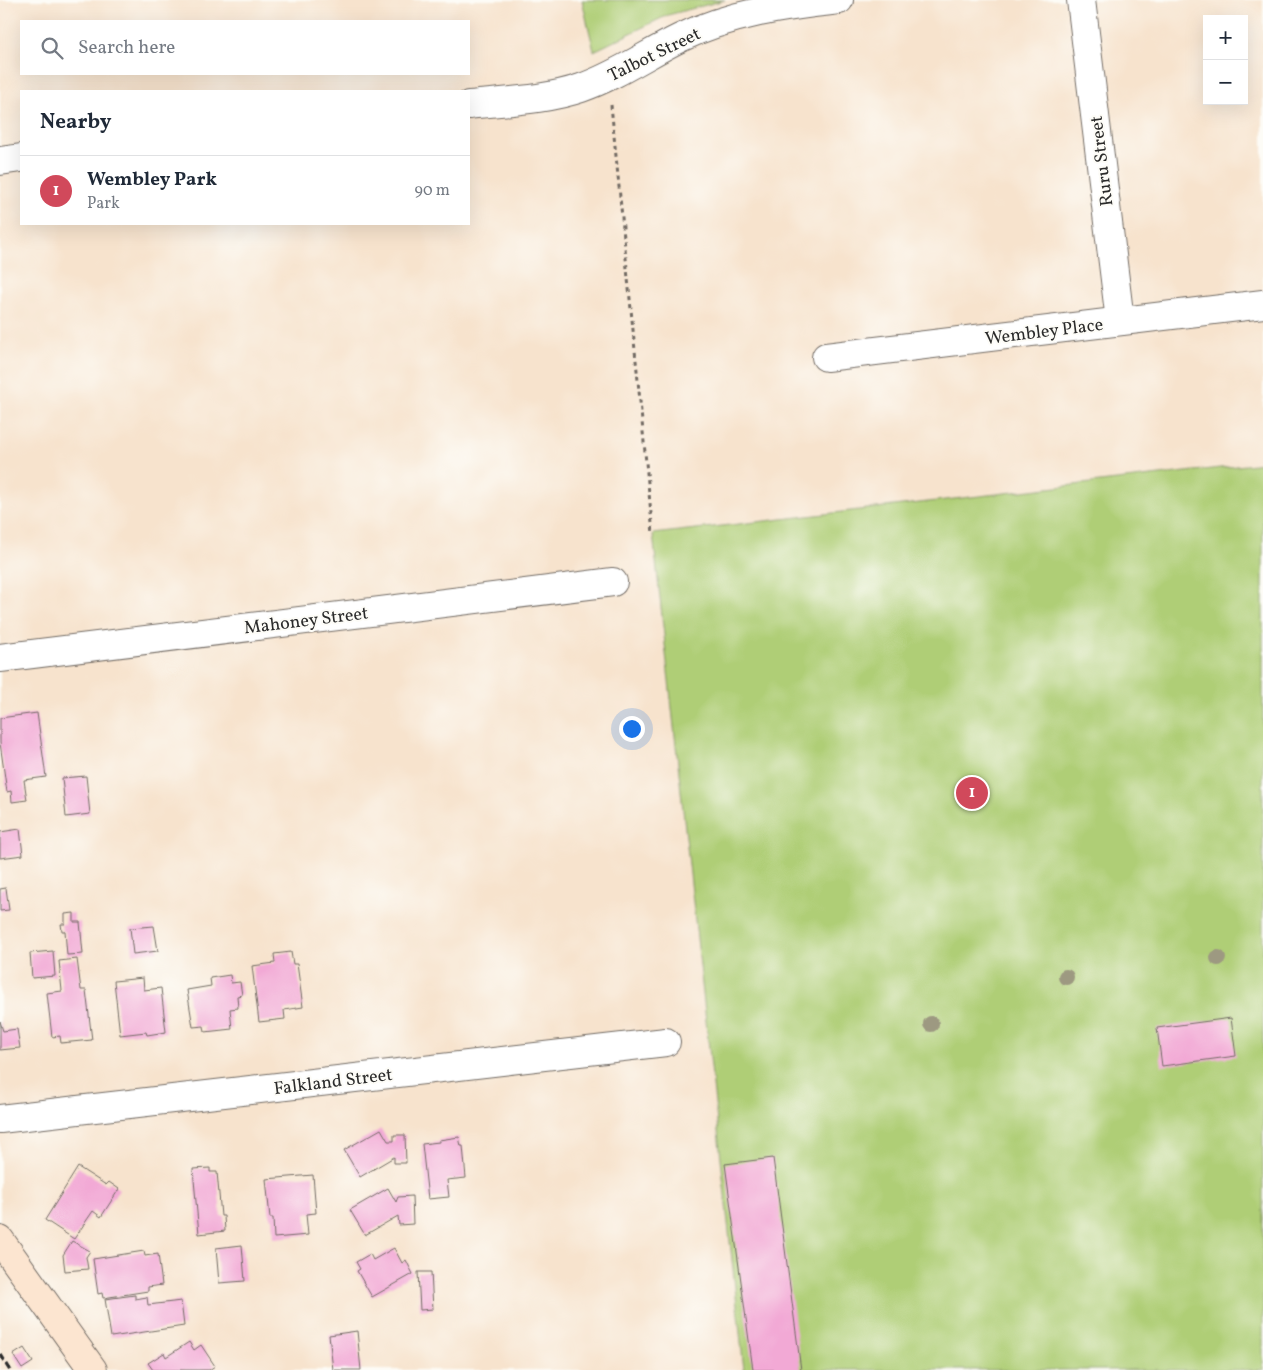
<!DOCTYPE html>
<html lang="en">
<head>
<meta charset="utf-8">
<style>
  body { margin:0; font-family:Vollkorn,serif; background:#f6f6f7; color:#1f2937 }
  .controls { position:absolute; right:15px; top:15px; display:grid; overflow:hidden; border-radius:0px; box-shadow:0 5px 20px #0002 }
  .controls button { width:45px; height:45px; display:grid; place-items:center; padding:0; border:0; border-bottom:1px solid #e0e1e3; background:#fff; color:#1f2937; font:25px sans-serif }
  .you { position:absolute; left:631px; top:728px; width:18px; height:18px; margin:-12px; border:4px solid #fff; border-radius:50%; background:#1a73e8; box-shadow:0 0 0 8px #1a73e833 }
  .badge { display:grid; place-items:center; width:32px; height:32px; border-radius:50%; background:#d1495b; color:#fff; font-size:16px; font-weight:700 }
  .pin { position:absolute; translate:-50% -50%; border:2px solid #fff; box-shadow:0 1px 5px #0006 }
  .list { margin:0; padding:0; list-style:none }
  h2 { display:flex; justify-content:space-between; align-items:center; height:65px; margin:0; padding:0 20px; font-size:21px }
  h2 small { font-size:16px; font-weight:400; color:#747a83 }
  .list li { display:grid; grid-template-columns:32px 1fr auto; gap:15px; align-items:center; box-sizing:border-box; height:70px; padding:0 20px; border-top:1px solid #e0e1e3 }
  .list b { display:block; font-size:19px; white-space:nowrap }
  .list p { margin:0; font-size:16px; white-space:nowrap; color:#747a83 }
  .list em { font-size:16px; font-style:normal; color:#747a83 }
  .icon { flex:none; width:28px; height:28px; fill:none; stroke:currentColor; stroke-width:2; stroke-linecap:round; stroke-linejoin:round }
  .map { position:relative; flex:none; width:1263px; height:1370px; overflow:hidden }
  .search { position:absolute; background:#fff; box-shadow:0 5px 20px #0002; left:20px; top:20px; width:450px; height:55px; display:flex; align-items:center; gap:12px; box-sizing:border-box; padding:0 18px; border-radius:0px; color:#747a83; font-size:19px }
  .panel { position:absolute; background:#fff; box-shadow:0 5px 20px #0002; left:20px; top:90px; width:450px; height:135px; border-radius:0px }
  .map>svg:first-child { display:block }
  .green { fill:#afce76; stroke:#6d7c50 }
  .building { fill:#f2a9d5 }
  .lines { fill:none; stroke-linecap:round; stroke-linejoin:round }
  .street-casing { stroke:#726b64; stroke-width:30 }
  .secondary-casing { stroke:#726b64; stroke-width:30 }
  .path { stroke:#726b64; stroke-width:3; stroke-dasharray:4 4; stroke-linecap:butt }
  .street { stroke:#fff; stroke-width:28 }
  .secondary { stroke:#fce5d0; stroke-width:28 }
  .rail { stroke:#2b2b2b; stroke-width:4; stroke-dasharray:8 4; stroke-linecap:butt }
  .tree { fill:#9d9981 }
  .labels { text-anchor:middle; stroke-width:4; stroke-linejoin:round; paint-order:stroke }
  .street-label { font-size:18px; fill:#2b2b2b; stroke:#fdfcf7 }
</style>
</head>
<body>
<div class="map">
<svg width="1263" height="1370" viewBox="0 0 1263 1370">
  <rect width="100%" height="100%" fill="#fdfcf7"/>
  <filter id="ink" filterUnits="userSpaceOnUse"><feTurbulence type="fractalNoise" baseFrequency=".02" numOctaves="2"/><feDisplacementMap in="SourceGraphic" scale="10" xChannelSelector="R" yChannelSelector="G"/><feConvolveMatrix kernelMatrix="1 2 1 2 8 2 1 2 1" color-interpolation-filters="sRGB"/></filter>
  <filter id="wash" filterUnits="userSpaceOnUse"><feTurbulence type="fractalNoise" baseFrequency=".0096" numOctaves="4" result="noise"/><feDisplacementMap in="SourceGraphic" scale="20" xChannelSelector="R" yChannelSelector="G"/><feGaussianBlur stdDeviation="1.12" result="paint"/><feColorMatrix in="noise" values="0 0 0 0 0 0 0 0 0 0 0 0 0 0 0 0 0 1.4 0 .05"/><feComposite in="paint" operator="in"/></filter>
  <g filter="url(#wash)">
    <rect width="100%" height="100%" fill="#f7e3cd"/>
    <g class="green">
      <path d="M582,0H725L668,15L594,51Z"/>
      <path d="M1263,463V1370H744L653,534Z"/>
    </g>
    <g id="blocks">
      <g class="building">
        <path d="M37,713L46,777L24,780L27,800L12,802L11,791L7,792L0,743V718Z"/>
        <path d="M86,776L90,814L66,817L62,778Z"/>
        <path d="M20,829L23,855L0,858V832Z"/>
        <path d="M6,888L9,910L0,911V889Z"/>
        <path d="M74,913V922H80L83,954L67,955L65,931H62L61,924H65V914Z"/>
        <path d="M154,926L158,951L133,954L130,928Z"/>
        <path d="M53,951L55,976L32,978L30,953Z"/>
        <path d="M291,952L293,964H297L303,1007L284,1010L285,1019L259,1022L252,966L275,963L274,954Z"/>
        <path d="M77,959L81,990H86L92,1040L61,1043L60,1036L52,1037L47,993L62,991L59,961Z"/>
        <path d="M230,975L231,983L240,982L242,995L237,996L238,1008L230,1009L232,1029L205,1032L204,1026L193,1027L187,990L211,986L210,978Z"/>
        <path d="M143,978L144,990L161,988L166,1032L147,1035L146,1032L120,1035L114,981Z"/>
        <path d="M1231,1018L1236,1056L1162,1066L1157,1028Z"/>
        <path d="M0,1021L3,1031L17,1029L20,1048L0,1050Z"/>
        <path d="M381,1129L388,1141H394V1135H405L406,1163H394V1157L360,1177L344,1150Z"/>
        <path d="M459,1137L461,1146H463L466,1178L447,1180L449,1197L428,1199L422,1144L439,1142V1140Z"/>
        <path d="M773,1158L801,1370H753L725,1164Z"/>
        <path d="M78,1167L106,1185L109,1182L119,1189L101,1217L93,1211L74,1239L45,1220Z"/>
        <path d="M210,1168V1172H217L221,1216H224L225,1231L199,1234L193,1169Z"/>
        <path d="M313,1175L316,1213L306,1214L308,1235L274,1238L273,1218H270L266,1179Z"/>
        <path d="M388,1188L396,1202L398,1197L412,1196L413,1224L399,1225L398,1216L365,1235L350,1210Z"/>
        <path d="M72,1241L90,1251L86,1257L88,1269L65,1271L63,1255Z"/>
        <path d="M242,1245L245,1281L219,1283L216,1248Z"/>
        <path d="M394,1248L402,1263L406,1260L413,1274L372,1297L357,1271L360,1269L356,1262L370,1254L373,1260Z"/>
        <path d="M144,1251L145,1256L158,1254L162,1285L148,1287V1291L103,1298L102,1293L98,1294L93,1259Z"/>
        <path d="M418,1272H431L433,1309L420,1310Z"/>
        <path d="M135,1295V1299L147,1297L148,1305L181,1301L184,1326L111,1337L105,1299Z"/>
        <path d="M357,1331L361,1370H333L329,1335Z"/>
        <path d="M189,1342L194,1350L201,1345L215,1366L209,1370H153L148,1363L164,1353L166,1357Z"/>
        <path d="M24,1348L33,1362L22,1369L13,1355Z"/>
      </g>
    </g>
  </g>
  <g filter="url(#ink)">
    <use href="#blocks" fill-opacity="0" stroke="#726b64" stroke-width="1"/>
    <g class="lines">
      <g class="street-casing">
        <g id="street">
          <path d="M1081,0L1120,321"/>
          <path d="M469,105C506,101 546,100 581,88C616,76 647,54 680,38C729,14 785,6 839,0"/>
          <path d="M0,161L21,158"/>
          <path d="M826,357L1263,304"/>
          <path d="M0,658L613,582"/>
          <path d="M0,1119L666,1042"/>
        </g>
      </g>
      <g class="secondary-casing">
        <path id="secondary" d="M0,1240L93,1370"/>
      </g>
      <path class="path" d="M611,105L653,534"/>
      <use href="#street" class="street"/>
      <use href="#secondary" class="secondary"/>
      <path class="rail" d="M0,1354L10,1370"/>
    </g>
    <g class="tree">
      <circle cx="1218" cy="958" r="8"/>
      <circle cx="1066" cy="977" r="8"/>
      <circle cx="931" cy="1024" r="8"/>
    </g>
  </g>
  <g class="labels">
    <g class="street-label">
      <text transform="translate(654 54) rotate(-26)" y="6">Talbot Street</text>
      <text transform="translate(1101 161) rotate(-97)" y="6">Ruru Street</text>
      <text transform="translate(1044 331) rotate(-7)" y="6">Wembley Place</text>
      <text transform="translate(306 620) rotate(-7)" y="6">Mahoney Street</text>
      <text transform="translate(333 1081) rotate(-7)" y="6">Falkland Street</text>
    </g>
  </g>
</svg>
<div class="controls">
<button>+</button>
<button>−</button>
</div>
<div class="you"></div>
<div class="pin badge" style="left:972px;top:793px">1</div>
<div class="search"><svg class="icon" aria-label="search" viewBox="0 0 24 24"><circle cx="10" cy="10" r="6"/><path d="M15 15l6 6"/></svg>Search here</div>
<section class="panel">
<h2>Nearby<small></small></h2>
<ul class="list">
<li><span class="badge">1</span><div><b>Wembley Park</b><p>Park</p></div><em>90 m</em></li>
</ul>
</section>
</div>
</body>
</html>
